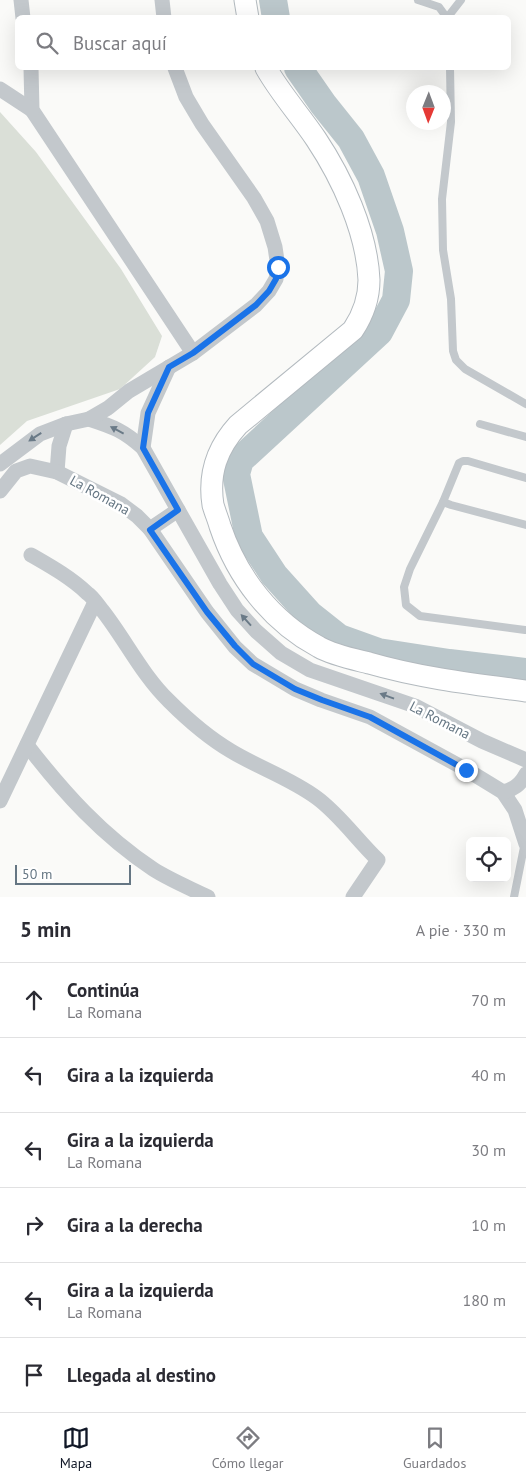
<!DOCTYPE html>
<html lang="es">
<head>
<meta charset="utf-8">
<style>
  body { margin:0; font-family:"PT Sans",sans-serif; background:#f2f2f3; color:#2b2b33 }
  .controls { position:absolute; right:15px; bottom:15px; display:grid; overflow:hidden; border-radius:8px; box-shadow:0 5px 20px #0002 }
  .controls button { width:45px; height:45px; display:grid; place-items:center; padding:0; border:0; border-bottom:1px solid #e1e1e2; background:#fff; color:#2b2b33; font:25px sans-serif }
  .compass { position:absolute; left:406px; top:85px; width:45px; height:45px; border-radius:50%; background:#fff; box-shadow:0 5px 20px #0002; rotate:181deg }
  .scale { position:absolute; left:15px; bottom:12px; width:116px; box-sizing:border-box; padding-left:5px; border:2px solid #657683; border-top:0; font-size:14px; line-height:18px; white-space:nowrap; color:#657683; -webkit-text-stroke:4px #fff; paint-order:stroke }
  .stop { position:absolute; width:15px; height:15px; margin:-11px; border:4px solid #1a73e8; border-radius:50%; background:#fff }
  .stop.end { background:#1a73e8; border-color:#fff; box-shadow:0 1px 5px #0008 }
  .list { margin:0; padding:0; list-style:none }
  h2 { display:flex; justify-content:space-between; align-items:center; height:65px; margin:0; padding:0 20px; font-size:21px }
  h2 small { font-size:16px; font-weight:400; color:#7c7c81 }
  .list li { display:grid; grid-template-columns:32px 1fr auto; gap:15px; align-items:center; box-sizing:border-box; height:75px; padding:0 20px; border-top:1px solid #e1e1e2 }
  .list b { display:block; font-size:19px; white-space:nowrap }
  .list p { margin:0; font-size:16px; white-space:nowrap; color:#7c7c81 }
  .list em { font-size:16px; font-style:normal; color:#7c7c81 }
  .icon { flex:none; width:28px; height:28px; fill:none; stroke:currentColor; stroke-width:2; stroke-linecap:round; stroke-linejoin:round }
  .map { position:relative; flex:none; width:526px; height:897px; overflow:hidden }
  .search { position:absolute; background:#fff; box-shadow:0 5px 20px #0002; left:15px; right:15px; top:15px; height:55px; display:flex; align-items:center; gap:12px; box-sizing:border-box; padding:0 18px; border-radius:8px; color:#7c7c81; font-size:19px }
  .sheet { height:515px; background:#fff }
  nav { display:flex; justify-content:space-around; align-items:center; box-sizing:border-box; height:70px; border-top:1px solid #e1e1e2; background:#fff; font-size:14px; color:#7c7c81 }
  nav a { display:grid; justify-items:center; gap:2px }
  nav .on { color:#111827 }
  .map>svg:first-child { display:block }
  .green { fill:#dadfd7 }
  .lines { fill:none; stroke-linecap:round; stroke-linejoin:round }
  .river { stroke:#bbc7cb; stroke-width:28 }
  .secondary-casing { stroke:#b3babf; stroke-width:23 }
  .lane { stroke:#c3c8cc; stroke-width:8 }
  .street { stroke:#c3c8cc; stroke-width:15 }
  .secondary { stroke:#fff; stroke-width:21 }
  .oneway { fill:#6a7a87 }
  .route { stroke:#1a73e8; stroke-width:6 }
  .labels { text-anchor:middle; stroke-width:5; stroke-linejoin:round; paint-order:stroke }
  .street-label { font-size:14px; fill:#657683; stroke:#fff }
</style>
</head>
<body>
<div class="map">
<svg width="526" height="897" viewBox="0 0 526 897">
  <rect width="100%" height="100%" fill="#fafaf8"/>
  <path class="green" d="M0,112L36,152L121,269L162,336L155,357L120,389L27,421L0,445Z"/>
  <g class="lines">
    <g class="river">
      <path d="M273,0L276,18"/>
      <path d="M298,68L323,104L351,139L371,176L390,231L399,271L396,300L379,332L240,460L236,474L249,537L274,575L310,615L339,638L378,652L449,663L526,672"/>
    </g>
    <g class="secondary-casing">
      <g id="secondary">
        <path d="M245,0L248,18"/>
        <path d="M266,68C280,93 300,115 316,139C342,178 367,232 369,280C369,298 363,315 353,330L238,425C217,448 208,473 213,505C215,512 218,519 220,526C237,577 271,621 319,647C333,655 353,659 369,663C421,678 473,684 526,691"/>
      </g>
    </g>
    <g class="lane">
      <path d="M418,0L439,7L447,18"/>
      <path d="M447,18L461,0"/>
      <path d="M450,68L451,122L442,199L443,250L451,299L453,351L456,360L465,369L526,404"/>
      <path d="M480,424L526,437"/>
      <path d="M443,502L451,505L526,525"/>
      <path d="M525,630L420,616L406,605L404,587L410,569L443,502L459,463L463,461H468L526,478"/>
      <path d="M514,897L525,842"/>
    </g>
    <g class="street">
      <path d="M21,0L23,18"/>
      <path d="M162,0L164,18"/>
      <path d="M31,68L32,110L193,353"/>
      <path d="M0,89L32,110"/>
      <path d="M89,419C114,427 124,431 143,448L220,584L237,610L256,631L281,653L310,670L415,706L482,741L526,760"/>
      <path d="M143,448L148,413L169,367"/>
      <path d="M0,464L40,434L66,424L89,419L108,408L129,391L193,353L256,305L269,291L276,279L278,267L275,247L267,221L254,198L202,124L186,97L175,68"/>
      <path d="M57,472L59,446L66,424"/>
      <path d="M0,491L16,471L30,466L57,472L121,504L137,516L150,529L207,612L235,647L253,664L295,689L321,700L370,717L467,770L503,792L515,810L526,844"/>
      <path d="M150,529L178,510"/>
      <path d="M31,555C50,566 70,577 87,593C93,597 97,604 102,610C125,639 142,675 169,701C187,719 209,738 231,751C259,768 290,778 317,798C340,815 357,840 378,860L353,897"/>
      <path d="M27,745C64,793 102,835 153,869C170,880 190,888 208,897"/>
      <path d="M503,792C514,789 520,785 526,774"/>
      <path d="M0,801L95,602"/>
    </g>
    <use href="#secondary" class="secondary"/>
  </g>
  <defs><path id="oneway-solid" d="M-6-.8H1V-3.2L6.5 0L1 3.2V.8H-6Z" transform="scale(1.25)"/></defs>
  <g class="oneway">
    <use href="#oneway-solid" transform="translate(117 430) rotate(-152)"/>
    <use href="#oneway-solid" transform="translate(35 437) rotate(147)"/>
    <use href="#oneway-solid" transform="translate(246 620) rotate(-132)"/>
    <use href="#oneway-solid" transform="translate(387 696) rotate(-160)"/>
  </g>
  <g class="lines">
    <path class="route" d="M278,267L276,279L269,291L256,305L193,353L169,367L148,413L143,448L178,510L150,530L207,612L235,646L253,664L295,689L322,700L370,717L466,770"/>
  </g>
  <g class="labels">
    <g class="street-label">
      <text transform="translate(100 495) rotate(29)" y="5">La Romana</text>
      <text transform="translate(440 720) rotate(27)" y="5">La Romana</text>
    </g>
  </g>
</svg>
<div class="controls">
<button><svg class="icon" aria-label="locate" viewBox="0 0 24 24"><circle cx="12" cy="12" r="6"/><path d="M12 2v4M12 18v4M2 12h4M18 12h4"/></svg></button>
</div>
<svg class="compass" viewBox="-18 -18 36 36"><path d="M0-13l5 13h-10z" fill="#e53935"/><path d="M0 13l5-13h-10z" fill="#7c7c81"/></svg>
<div class="scale">50 m</div>
<div class="stop" style="left:278px;top:267px"></div>
<div class="stop end" style="left:466px;top:770px"></div>
<div class="search"><svg class="icon" aria-label="search" viewBox="0 0 24 24"><circle cx="10" cy="10" r="6"/><path d="M15 15l6 6"/></svg>Buscar aquí</div>
</div>
<section class="sheet">
<h2>5 min<small>A pie · 330 m</small></h2>
<ul class="list">
<li><svg class="icon" aria-label="ahead" viewBox="0 0 24 24"><path d="M12 20V5M6 11l6-6 6 6"/></svg><div><b>Continúa</b><p>La Romana</p></div><em>70 m</em></li>
<li><svg class="icon" aria-label="left" viewBox="0 0 24 24"><path d="M17 20v-9H6M10 6l-5 5 5 5"/></svg><div><b>Gira a la izquierda</b></div><em>40 m</em></li>
<li><svg class="icon" aria-label="left" viewBox="0 0 24 24"><path d="M17 20v-9H6M10 6l-5 5 5 5"/></svg><div><b>Gira a la izquierda</b><p>La Romana</p></div><em>30 m</em></li>
<li><svg class="icon" aria-label="right" viewBox="0 0 24 24"><path d="M7 20v-9h11M14 6l5 5-5 5"/></svg><div><b>Gira a la derecha</b></div><em>10 m</em></li>
<li><svg class="icon" aria-label="left" viewBox="0 0 24 24"><path d="M17 20v-9H6M10 6l-5 5 5 5"/></svg><div><b>Gira a la izquierda</b><p>La Romana</p></div><em>180 m</em></li>
<li><svg class="icon" aria-label="arrive" viewBox="0 0 24 24"><path d="M6 21V4h12l-3 4 3 4H6"/></svg><div><b>Llegada al destino</b></div></li>
</ul>
</section>
<nav>
<a class="on"><svg class="icon" aria-label="map" viewBox="0 0 24 24"><path d="M3 6l6-2 6 2 6-2v14l-6 2-6-2-6 2zM9 4v14M15 6v14"/></svg>Mapa</a>
<a><svg class="icon" aria-label="directions" viewBox="0 0 24 24"><path d="M12 3l9 9-9 9-9-9zM9 14v-3h6M13 9l2 2-2 2"/></svg>Cómo llegar</a>
<a><svg class="icon" aria-label="saved" viewBox="0 0 24 24"><path d="M7 4h10v16l-5-4-5 4z"/></svg>Guardados</a>
</nav>
</body>
</html>
